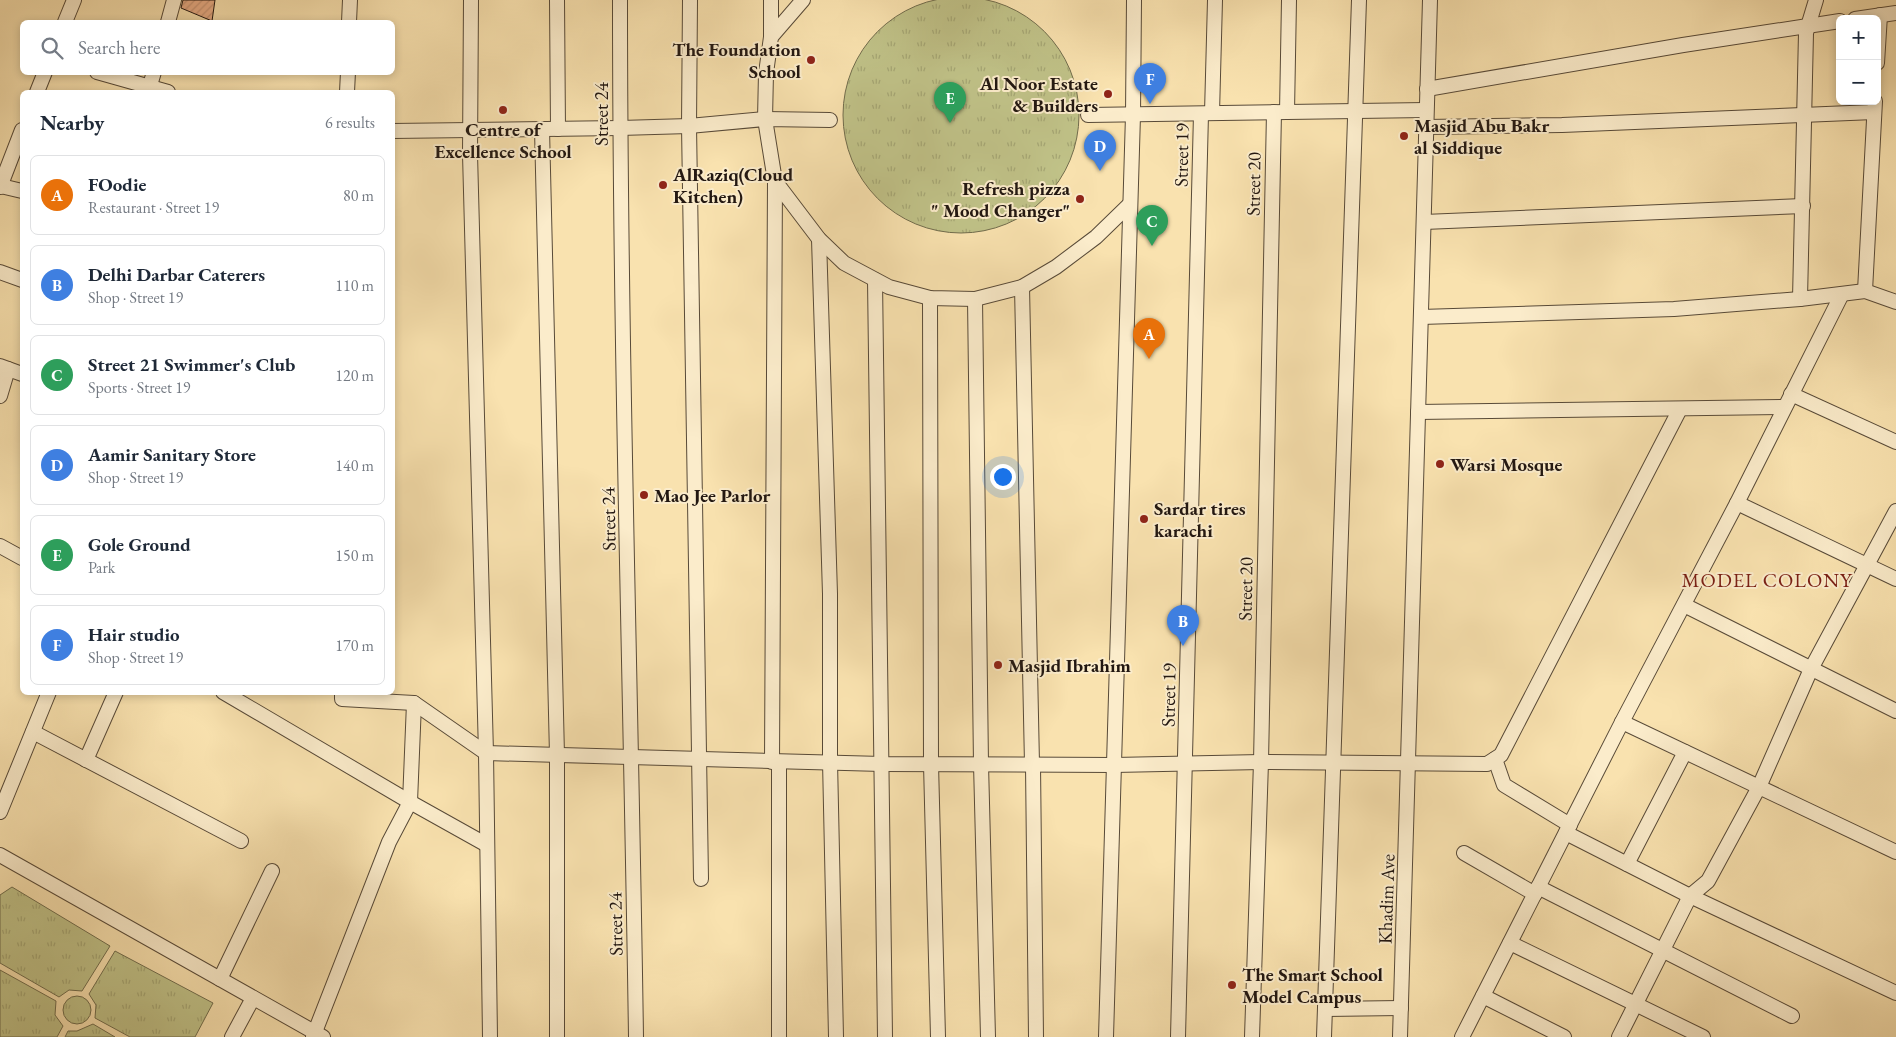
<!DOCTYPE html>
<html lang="en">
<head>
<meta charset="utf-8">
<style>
  body { margin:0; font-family:"EB Garamond",serif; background:#f6f6f7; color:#1f2937 }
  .controls { position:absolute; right:15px; top:15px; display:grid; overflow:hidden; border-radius:8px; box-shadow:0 2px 8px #0003 }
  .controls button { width:45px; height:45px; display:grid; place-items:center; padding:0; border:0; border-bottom:1px solid #e0e1e3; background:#fff; color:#1f2937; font:25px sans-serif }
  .you { position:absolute; left:1002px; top:476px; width:18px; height:18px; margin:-12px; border:4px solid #fff; border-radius:50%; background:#1a73e8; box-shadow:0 0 0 8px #1a73e833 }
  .badge { display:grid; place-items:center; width:32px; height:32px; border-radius:50%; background:#d93025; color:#fff; font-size:16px; font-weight:700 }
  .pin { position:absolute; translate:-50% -41px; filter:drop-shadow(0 1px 2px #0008) }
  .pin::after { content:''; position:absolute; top:26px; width:18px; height:15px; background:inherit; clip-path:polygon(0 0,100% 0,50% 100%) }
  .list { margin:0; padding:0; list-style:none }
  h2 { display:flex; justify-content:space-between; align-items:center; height:65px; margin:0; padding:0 20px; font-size:21px }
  h2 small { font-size:16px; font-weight:400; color:#747a83 }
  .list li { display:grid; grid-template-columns:32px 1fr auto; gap:15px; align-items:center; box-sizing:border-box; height:80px; margin:0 10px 10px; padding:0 10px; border:1px solid #e0e1e3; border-radius:8px }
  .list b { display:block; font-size:19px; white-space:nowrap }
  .list p { margin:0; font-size:16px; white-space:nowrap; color:#747a83 }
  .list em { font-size:16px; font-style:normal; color:#747a83 }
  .icon { flex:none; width:28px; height:28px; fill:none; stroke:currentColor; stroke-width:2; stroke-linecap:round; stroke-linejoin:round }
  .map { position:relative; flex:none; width:1896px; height:1037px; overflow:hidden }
  .search { position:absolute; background:#fff; box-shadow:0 2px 8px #0003; left:20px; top:20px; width:375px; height:55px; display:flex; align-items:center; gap:12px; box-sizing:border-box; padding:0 18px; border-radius:8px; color:#747a83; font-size:19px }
  .panel { position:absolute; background:#fff; box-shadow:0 2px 8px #0003; left:20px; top:90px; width:375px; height:605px; border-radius:8px }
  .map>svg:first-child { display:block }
  .grass { fill:url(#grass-tufts); stroke:#716c4c }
  .building { fill:url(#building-hatch); stroke:#221711 }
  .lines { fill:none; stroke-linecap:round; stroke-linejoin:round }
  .street-casing { stroke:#584a38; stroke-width:16 }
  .street { stroke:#fbeccb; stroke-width:14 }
  .poi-dot { fill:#8f2418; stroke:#fbeccb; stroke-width:2 }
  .labels { text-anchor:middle; stroke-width:4; stroke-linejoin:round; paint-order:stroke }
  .poi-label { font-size:19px; font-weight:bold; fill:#221711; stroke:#fbeccb; text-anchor:start }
  .street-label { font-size:19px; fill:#221711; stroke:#fbeccb }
  .neighbourhood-label { font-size:20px; letter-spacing:1px; fill:#7a1f14; stroke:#fbeccb }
</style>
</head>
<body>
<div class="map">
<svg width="1896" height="1037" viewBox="0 0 1896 1037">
  <defs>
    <pattern id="grass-tufts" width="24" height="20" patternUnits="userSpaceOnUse" patternTransform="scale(1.25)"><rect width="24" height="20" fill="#c0c288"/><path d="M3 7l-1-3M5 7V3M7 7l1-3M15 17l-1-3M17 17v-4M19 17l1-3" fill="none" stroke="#a5a674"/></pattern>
    <pattern id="building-hatch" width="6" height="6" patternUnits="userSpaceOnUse" patternTransform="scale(1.25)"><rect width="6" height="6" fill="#e7ac85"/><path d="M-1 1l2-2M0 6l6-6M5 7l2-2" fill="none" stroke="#c69372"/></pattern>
  </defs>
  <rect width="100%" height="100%" fill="#f9e2af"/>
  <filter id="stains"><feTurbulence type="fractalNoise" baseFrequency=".004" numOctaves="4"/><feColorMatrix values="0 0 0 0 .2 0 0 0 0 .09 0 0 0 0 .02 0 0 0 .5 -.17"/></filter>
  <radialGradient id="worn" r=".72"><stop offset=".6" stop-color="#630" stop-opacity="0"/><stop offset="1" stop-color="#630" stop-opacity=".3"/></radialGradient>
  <g class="grass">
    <circle cx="961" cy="115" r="118"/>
    <path d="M12,887L110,946L82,991L69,990L59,997L0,963V895Z"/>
    <path d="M115,951L213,1003L195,1037H130L95,1018L96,1005L89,994Z"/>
    <path d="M0,970L56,1001L55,1015L63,1026L57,1037H0Z"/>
    <circle cx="77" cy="1010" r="14"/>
    <path d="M93,1024L115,1037H65L68,1031H77Z"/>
  </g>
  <path class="building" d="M183,0H215L212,21L181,8Z"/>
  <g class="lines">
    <g class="street-casing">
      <g id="street">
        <path d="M471,0L470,154L486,753L490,1037"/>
        <path d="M557,0L558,129"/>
        <path d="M620,0C620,346 631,691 636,1037"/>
        <path d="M690,0L689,126L701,879"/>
        <path d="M771,0V37"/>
        <path d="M803,0L771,37L766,73L765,119L775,181L819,239L844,263L889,287L930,298L975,299L1022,287L1056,267L1096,237L1130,204"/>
        <path d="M1855,19L1896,13"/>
        <path d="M65,22L74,0"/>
        <path d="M168,22L174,0"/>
        <path d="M349,22L350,0"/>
        <path d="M1877,63L1880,15"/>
        <path d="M97,72L168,92"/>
        <path d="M1427,89L1683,45L1840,21"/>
        <path d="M37,92L45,72"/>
        <path d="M148,92L154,72"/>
        <path d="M347,92L348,72"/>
        <path d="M1287,112L1289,0"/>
        <path d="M1212,113L1215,0"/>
        <path d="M1088,115L1426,110"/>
        <path d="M1426,127L1562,125L1874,112"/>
        <path d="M542,129L557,755V1037"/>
        <path d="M392,131L620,128L689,126L765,119L830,120"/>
        <path d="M1,186L22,191"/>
        <path d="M0,187L22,130"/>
        <path d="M1424,222L1803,206"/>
        <path d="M819,239L830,594V761L836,1037"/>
        <path d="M0,272L22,280"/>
        <path d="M875,280L885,1037"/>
        <path d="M1022,287L1032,764"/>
        <path d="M1865,291L1875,101"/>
        <path d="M930,298L931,764L938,1037"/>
        <path d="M975,299L981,764L988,1037"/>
        <path d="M1800,299L1806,33L1816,0"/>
        <path d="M1421,317L1674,309L1800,299L1865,291L1896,302"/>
        <path d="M0,366L22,374"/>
        <path d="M1791,394L1896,442"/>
        <path d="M0,396L8,369"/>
        <path d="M1418,412L1784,407"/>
        <path d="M1737,503L1896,579"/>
        <path d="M0,546L22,558"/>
        <path d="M1684,605L1896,711"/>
        <path d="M223,692L410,802L487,845"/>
        <path d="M342,692V699L414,703L486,753L882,764L1114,765L1261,762L1487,764L1501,755L1680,409"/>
        <path d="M1622,722L1896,852"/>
        <path d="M33,732L241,841"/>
        <path d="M1495,759L1504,785L1570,825"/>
        <path d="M86,760L116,692"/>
        <path d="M772,762L775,181"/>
        <path d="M779,762V1037"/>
        <path d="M1033,765L1036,1037"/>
        <path d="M0,812L49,692"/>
        <path d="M1566,833L1690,896L1896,993"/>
        <path d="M1464,853L1535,894"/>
        <path d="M0,855L323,1037"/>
        <path d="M1627,864L1685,752"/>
        <path d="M1538,887L1792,1016"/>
        <path d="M1510,943L1703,1037"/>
        <path d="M220,979L272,871"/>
        <path d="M1483,996L1564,1037"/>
        <path d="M1325,1009L1401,1008"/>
        <path d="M232,1037L253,998"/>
        <path d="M313,1037L389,842L410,802L414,703"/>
        <path d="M1106,1037L1133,115L1134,0"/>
        <path d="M1178,1037L1201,114"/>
        <path d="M1252,1037L1261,762L1274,112"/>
        <path d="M1324,1037L1359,0"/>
        <path d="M1400,1037L1430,0"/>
        <path d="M1462,1037L1622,722L1737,503L1842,294"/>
        <path d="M1619,1037L1690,896L1708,881L1759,787L1811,669L1896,511"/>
      </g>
    </g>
    <use href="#street" class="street"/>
  </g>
  <g class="poi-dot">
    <circle cx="811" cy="60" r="5"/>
    <circle cx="1108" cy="94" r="5"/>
    <circle cx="503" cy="110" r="5"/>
    <circle cx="1404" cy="136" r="5"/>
    <circle cx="663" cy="185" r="5"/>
    <circle cx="1080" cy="199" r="5"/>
    <circle cx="1440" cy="464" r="5"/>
    <circle cx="644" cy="495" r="5"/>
    <circle cx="1144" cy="519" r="5"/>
    <circle cx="998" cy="665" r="5"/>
    <circle cx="1232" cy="985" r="5"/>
  </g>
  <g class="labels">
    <g class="poi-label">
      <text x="801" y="56" text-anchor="end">The Foundation<tspan x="801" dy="22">School</tspan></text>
      <text x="1098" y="90" text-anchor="end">Al Noor Estate<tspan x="1098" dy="22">&amp; Builders</tspan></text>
      <text x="1414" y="132">Masjid Abu Bakr<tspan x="1414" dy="22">al Siddique</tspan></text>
      <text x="503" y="136" text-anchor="middle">Centre of<tspan x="503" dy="22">Excellence School</tspan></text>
      <text x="673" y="181">AlRaziq(Cloud<tspan x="673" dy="22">Kitchen)</tspan></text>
      <text x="1070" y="195" text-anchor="end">Refresh pizza<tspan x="1070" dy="22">" Mood Changer"</tspan></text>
      <text x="1450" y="471">Warsi Mosque</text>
      <text x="654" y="502">Mao Jee Parlor</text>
      <text x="1154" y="515">Sardar tires<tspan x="1154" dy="22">karachi</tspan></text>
      <text x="1008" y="672">Masjid Ibrahim</text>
      <text x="1242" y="981">The Smart School<tspan x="1242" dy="22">Model Campus</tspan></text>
    </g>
    <g class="street-label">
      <text transform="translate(601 114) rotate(-90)" y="7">Street 24</text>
      <text transform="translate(1181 155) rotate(-89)" y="7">Street 19</text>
      <text transform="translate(1253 184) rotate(-89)" y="7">Street 20</text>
      <text transform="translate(608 519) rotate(-91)" y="7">Street 24</text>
      <text transform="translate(1245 589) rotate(-89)" y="7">Street 20</text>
      <text transform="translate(1168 695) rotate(-89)" y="7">Street 19</text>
      <text transform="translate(1386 899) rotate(-88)" y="7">Khadim Ave</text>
      <text transform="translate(615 924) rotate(-91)" y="7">Street 24</text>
    </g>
    <g class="neighbourhood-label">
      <text x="1767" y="587">MODEL COLONY</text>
    </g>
  </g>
  <rect width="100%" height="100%" filter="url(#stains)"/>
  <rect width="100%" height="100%" fill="url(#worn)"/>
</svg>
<div class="controls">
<button>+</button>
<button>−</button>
</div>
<div class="you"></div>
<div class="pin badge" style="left:1149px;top:359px;background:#e8710a">A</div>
<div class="pin badge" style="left:1183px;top:646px;background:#3f7fe0">B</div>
<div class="pin badge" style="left:1152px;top:246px;background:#2e9e5b">C</div>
<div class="pin badge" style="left:1100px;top:171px;background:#3f7fe0">D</div>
<div class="pin badge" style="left:950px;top:123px;background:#2e9e5b">E</div>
<div class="pin badge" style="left:1150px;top:104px;background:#3f7fe0">F</div>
<div class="search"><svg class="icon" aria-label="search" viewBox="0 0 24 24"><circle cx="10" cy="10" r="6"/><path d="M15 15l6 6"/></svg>Search here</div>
<section class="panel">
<h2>Nearby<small>6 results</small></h2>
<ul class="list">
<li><span class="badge" style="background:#e8710a">A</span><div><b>FOodie</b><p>Restaurant · Street 19</p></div><em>80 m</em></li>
<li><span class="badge" style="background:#3f7fe0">B</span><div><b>Delhi Darbar Caterers</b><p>Shop · Street 19</p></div><em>110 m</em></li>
<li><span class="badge" style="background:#2e9e5b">C</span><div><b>Street 21 Swimmer's Club</b><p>Sports · Street 19</p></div><em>120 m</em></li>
<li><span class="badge" style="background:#3f7fe0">D</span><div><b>Aamir Sanitary Store</b><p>Shop · Street 19</p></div><em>140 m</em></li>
<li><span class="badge" style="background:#2e9e5b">E</span><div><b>Gole Ground</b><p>Park</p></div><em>150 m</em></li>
<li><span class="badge" style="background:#3f7fe0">F</span><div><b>Hair studio</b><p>Shop · Street 19</p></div><em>170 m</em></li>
</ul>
</section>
</div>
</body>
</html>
